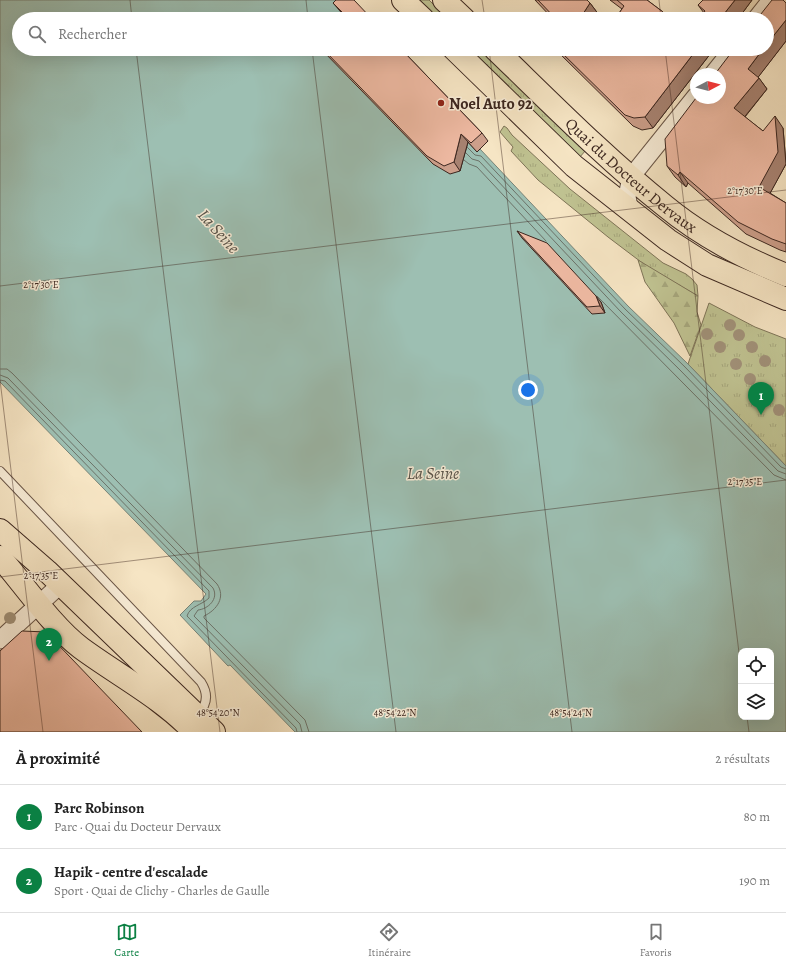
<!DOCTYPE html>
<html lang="fr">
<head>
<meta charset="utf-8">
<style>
  body { margin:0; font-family:Alegreya,serif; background:#f6f6f6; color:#222 }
  .controls { position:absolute; right:12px; bottom:12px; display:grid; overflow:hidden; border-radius:8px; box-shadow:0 4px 16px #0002 }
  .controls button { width:36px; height:36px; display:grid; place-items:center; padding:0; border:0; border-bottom:1px solid #e0e0e0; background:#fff; color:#222; font:20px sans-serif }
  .compass { position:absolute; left:690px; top:68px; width:36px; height:36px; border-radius:50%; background:#fff; box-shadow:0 4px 16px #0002; rotate:83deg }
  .you { position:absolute; left:528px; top:390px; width:14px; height:14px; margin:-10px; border:3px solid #fff; border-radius:50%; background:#1a73e8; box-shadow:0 0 0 6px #1a73e833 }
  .badge { display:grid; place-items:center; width:26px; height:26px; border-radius:50%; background:#0b8043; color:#fff; font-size:13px; font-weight:700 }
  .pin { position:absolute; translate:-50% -33px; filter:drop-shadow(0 1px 2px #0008) }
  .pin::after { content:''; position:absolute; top:21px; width:14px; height:12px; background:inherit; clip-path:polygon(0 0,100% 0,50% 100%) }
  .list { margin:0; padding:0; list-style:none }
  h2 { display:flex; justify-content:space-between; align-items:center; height:52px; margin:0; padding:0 16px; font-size:17px }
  h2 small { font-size:13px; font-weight:400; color:#767676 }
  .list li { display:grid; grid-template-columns:26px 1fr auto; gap:12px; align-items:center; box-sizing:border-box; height:64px; padding:0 16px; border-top:1px solid #e0e0e0 }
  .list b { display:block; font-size:15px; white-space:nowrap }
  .list p { margin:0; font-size:13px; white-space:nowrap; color:#767676 }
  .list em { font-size:13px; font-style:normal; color:#767676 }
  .icon { flex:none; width:22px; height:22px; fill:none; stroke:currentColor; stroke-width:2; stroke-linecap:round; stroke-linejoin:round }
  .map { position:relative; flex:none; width:786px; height:732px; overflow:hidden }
  .search { position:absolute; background:#fff; box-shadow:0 4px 16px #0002; left:12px; right:12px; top:12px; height:44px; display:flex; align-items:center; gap:10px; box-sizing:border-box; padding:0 14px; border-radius:22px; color:#767676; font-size:15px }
  .sheet { height:180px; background:#fff }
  nav { display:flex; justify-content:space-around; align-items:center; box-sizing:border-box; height:56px; border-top:1px solid #e0e0e0; background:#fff; font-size:11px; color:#767676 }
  nav a { display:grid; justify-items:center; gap:2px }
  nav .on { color:#0b8043 }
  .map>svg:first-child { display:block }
  .grass { fill:url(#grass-tufts); stroke:#7e7458 }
  .forest { fill:url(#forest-firs); stroke:#7e7458 }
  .water { fill:#9dbfb2; stroke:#768277; fill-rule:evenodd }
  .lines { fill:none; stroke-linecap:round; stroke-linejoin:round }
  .shore { stroke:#6c7268; stroke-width:1 }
  .lane-casing { stroke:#6a5648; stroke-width:10 }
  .street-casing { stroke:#6a5648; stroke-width:19 }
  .primary-casing { stroke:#3b261f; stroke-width:24 }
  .lane { stroke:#f9eed9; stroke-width:8 }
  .street { stroke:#f9eed9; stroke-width:17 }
  .primary { stroke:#f6e5c4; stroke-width:22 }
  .tree { fill:#a19179 }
  .wall { fill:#cd9f8b; stroke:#3b261f }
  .shaded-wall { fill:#a78271; stroke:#3b261f }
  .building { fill:#eeb9a2; stroke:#3b261f }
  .ticks { fill:none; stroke:#3b261f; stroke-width:1; stroke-opacity:0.45 }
  .poi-dot { fill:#8f2418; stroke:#f9eed9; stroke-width:1.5 }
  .labels { text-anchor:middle; stroke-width:3; stroke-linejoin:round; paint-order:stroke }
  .poi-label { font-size:16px; font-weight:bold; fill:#3b261f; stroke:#f9eed9; text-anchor:start }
  .street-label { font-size:16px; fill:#3b261f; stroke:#f9eed9 }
  .water-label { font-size:17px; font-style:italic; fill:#58544b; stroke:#f9eed9 }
  .ticks-label { font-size:10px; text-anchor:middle; fill:#3b261f; stroke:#f9eed9; stroke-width:3; stroke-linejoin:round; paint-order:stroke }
</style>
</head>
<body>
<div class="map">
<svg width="786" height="732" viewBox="0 0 786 732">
  <defs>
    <pattern id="grass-tufts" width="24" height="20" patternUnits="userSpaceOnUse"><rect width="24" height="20" fill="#c0c392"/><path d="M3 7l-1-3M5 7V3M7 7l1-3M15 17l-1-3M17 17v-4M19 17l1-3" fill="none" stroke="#a6a77d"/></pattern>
    <pattern id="forest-firs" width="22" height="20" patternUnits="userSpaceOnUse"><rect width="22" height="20" fill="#c0c392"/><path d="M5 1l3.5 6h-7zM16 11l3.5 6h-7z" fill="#a6a77d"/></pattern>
  </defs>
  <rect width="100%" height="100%" fill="#f6e5c4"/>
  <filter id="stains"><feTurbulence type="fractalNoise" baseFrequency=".005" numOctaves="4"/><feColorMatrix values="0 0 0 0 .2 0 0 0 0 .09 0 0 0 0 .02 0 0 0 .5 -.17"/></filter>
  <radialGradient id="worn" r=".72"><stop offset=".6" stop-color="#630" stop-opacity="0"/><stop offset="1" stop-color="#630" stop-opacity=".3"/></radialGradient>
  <g class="grass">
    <path d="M416,0H429L448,19H436Z"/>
    <path d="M466,49H479L586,150L579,158Z"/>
    <path d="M504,126L507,128L512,135L570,189L663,263L686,274L692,279L697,285L698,296L649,268L608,237L538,180L511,151L513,147L500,132Z"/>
    <path d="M709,303L755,327L786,339V466L688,364Z"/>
  </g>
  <path class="forest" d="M638,260L698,296L697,312L701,325L690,356L674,323L645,282Z"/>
  <path class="water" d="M0,0H338L340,3L338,9L347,19H19V49H376L477,152L480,149L628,306L688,364L786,466V732H295L230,665L228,666L180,615L194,601H201L206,594L0,382ZM741,651H771V717H741Z"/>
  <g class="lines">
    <g class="shore">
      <path d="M467,147L475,155L481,156L625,309L685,367L781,467L786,469"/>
      <path d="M466,153L472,159L479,161L621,312L681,371L778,471L786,474"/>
      <path d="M464,160L469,164L477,167L546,241"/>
      <path d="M597,296L774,475L786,480"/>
      <path d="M0,369H7L12,373L217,584C226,597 217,610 204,616V618L305,720L309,732"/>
      <path d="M0,375L8,378L213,588C219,599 208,609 198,610L194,616L300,724L302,732"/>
      <path d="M0,380L5,381L209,591V598C202,605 190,606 187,616L296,728L297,732"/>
    </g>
    <g class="lane-casing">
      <path id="lane" d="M0,471L201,682C208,693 208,704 198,714"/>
    </g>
    <g class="street-casing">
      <g id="street">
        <path d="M756,19L771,0"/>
        <path d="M713,74L733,49"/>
        <path d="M630,212L627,197L631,177L696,96"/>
        <path d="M0,640L60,585"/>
      </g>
    </g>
    <g class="primary-casing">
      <g id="primary">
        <path d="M403,0L423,19"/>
        <path d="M444,0L464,19"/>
        <path d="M454,49L574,166L668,240L707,265L786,299"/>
        <path id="s1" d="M495,49C550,102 605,158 665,206C700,235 744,258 786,275"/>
        <path d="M0,530L47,571L214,732"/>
        <path d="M0,557C24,585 53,627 81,648C119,676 162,698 194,732"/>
      </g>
    </g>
    <use href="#lane" class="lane"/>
    <use href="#street" class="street"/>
    <use href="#primary" class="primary"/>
  </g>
  <g class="tree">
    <circle cx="730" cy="325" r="6"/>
    <circle cx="707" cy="334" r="6"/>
    <circle cx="739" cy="335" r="6"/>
    <circle cx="720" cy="347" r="6"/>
    <circle cx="752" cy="347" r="6"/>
    <circle cx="765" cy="361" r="6"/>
    <circle cx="736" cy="364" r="6"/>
    <circle cx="750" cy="379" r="6"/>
    <circle cx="765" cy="395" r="6"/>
    <circle cx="779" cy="410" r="6"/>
    <circle cx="10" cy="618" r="6"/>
  </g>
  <g class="wall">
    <path d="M535,0H587L590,3L599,15L596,19H553Z"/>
    <path d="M610,0H647L663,12L668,19H615L622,9Z"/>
    <path d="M752,0L738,19H699L704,13L698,5Z"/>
    <path d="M333,3L372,19H347Z"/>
    <path d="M786,3V41L758,77L767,89L745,117L763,131L783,128L786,164L770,193L786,203V252L780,250L746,234L688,183L686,187L675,177L667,166Z"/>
    <path d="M321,49H401L482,133L488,141L477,152L468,142L460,171L450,174L433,164Z"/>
    <path d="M555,49H714L653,128L642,130L633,126Z"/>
    <path d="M517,231L601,302L605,313L592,314L522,238Z"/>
  </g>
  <g class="shaded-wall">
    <path d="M735,0H752L738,19H720Z"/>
    <path d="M590,3L599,15L596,19H582L581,17Z"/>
    <path d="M663,12L668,19H657Z"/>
    <path d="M786,20V41L756,80L748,69L763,49H767V44Z"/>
    <path d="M697,49H714L653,128L645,117Z"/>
    <path d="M759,78L767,89L742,120L734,108Z"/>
    <path d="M775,116L783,128L786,164L767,199L759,187Z"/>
    <path d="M461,134L468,142L460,171L454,162Z"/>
    <path d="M680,172L688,183L686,187L678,175Z"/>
    <path d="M596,296L601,302L605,313L600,306Z"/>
  </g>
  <g class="building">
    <path d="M336,0H354L372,19H349L333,3Z"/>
    <path d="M538,0H587L590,3L581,17L583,19H556Z"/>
    <path d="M617,0H647L663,12L657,19H615L624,6Z"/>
    <path d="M703,0H735L720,19H699L705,11L698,5Z"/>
    <path d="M772,0H783L786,3V20L767,44V19H757Z"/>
    <path d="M323,49H401L482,133L471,143L461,134L454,162L444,166L427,156Z"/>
    <path d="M558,49H697L645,117L634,118L625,115Z"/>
    <path d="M734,49H763L748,69L759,78L734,108L763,131L775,116L778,152L759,187L786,203V244L772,239L738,222L680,172L678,175L667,166L665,139L696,98H720V74H715Z"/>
    <path d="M517,231L547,243L596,296L600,306L587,307Z"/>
    <path d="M22,631L46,632L142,732H0V651Z"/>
  </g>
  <path class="ticks" d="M130,0L132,19M306,0L308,19M482,0L485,19M659,0L661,19M136,49L220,732M312,49L396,732M489,49L572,732M665,49L741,669M0,286L786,190M0,380L43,732M0,577L786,480M747,717L749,732"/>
  <circle class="poi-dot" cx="441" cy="103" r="4"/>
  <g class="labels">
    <g class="poi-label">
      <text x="449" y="109">Noel Auto 92</text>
    </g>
    <g class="street-label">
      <text dy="6" stroke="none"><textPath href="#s1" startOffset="186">Quai du Docteur Dervaux</textPath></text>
    </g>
    <g class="water-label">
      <text transform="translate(219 231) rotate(48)" y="6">La Seine</text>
      <text x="433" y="479">La Seine</text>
    </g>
  </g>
  <g class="ticks-label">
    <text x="745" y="194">2°17'30"E</text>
    <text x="41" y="288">2°17'30"E</text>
    <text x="745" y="485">2°17'35"E</text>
    <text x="41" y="579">2°17'35"E</text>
    <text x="218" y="716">48°54'20"N</text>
    <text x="395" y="716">48°54'22"N</text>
    <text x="571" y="716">48°54'24"N</text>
  </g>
  <rect width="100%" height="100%" filter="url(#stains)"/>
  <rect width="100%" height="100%" fill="url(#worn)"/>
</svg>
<div class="controls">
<button><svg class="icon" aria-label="locate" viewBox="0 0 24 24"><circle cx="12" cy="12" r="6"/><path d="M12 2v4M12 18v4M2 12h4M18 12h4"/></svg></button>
<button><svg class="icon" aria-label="layers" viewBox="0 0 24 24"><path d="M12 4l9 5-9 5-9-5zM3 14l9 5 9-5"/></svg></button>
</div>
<svg class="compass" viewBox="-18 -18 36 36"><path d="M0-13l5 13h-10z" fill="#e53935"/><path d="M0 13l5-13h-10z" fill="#767676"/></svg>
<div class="you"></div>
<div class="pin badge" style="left:761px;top:415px">1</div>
<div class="pin badge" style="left:49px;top:661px">2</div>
<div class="search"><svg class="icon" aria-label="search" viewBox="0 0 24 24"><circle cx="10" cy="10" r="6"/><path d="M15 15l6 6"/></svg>Rechercher</div>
</div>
<section class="sheet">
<h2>À proximité<small>2 résultats</small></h2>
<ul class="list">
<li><span class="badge">1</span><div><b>Parc Robinson</b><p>Parc · Quai du Docteur Dervaux</p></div><em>80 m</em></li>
<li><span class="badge">2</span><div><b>Hapik - centre d'escalade</b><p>Sport · Quai de Clichy - Charles de Gaulle</p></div><em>190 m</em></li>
</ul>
</section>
<nav>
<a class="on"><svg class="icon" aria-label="map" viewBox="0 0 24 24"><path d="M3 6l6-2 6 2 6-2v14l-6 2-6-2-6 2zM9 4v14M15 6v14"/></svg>Carte</a>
<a><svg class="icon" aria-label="directions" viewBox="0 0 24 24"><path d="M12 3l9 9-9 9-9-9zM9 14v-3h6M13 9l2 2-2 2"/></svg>Itinéraire</a>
<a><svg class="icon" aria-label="saved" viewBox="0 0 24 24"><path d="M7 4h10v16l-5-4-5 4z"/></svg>Favoris</a>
</nav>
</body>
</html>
